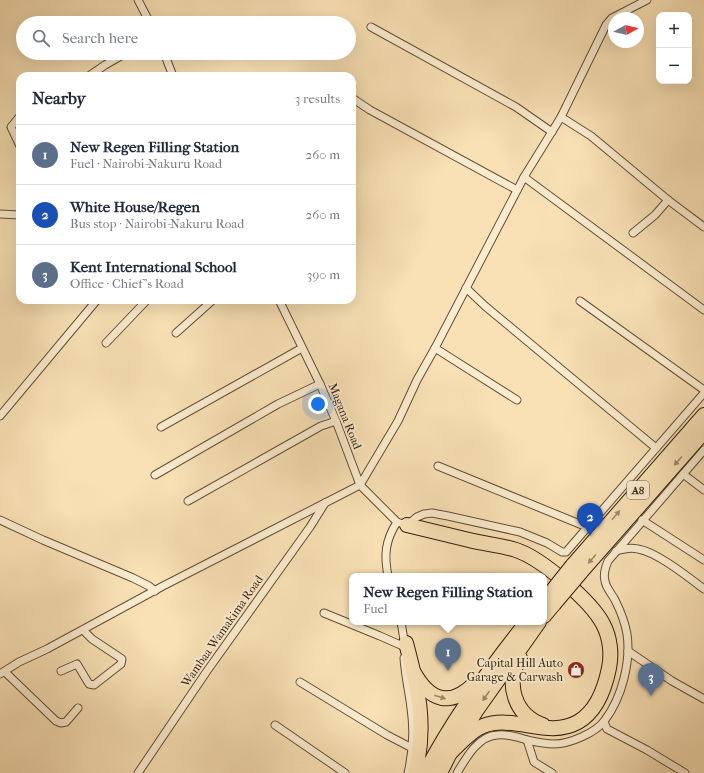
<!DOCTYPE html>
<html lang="en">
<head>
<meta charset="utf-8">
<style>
  body { margin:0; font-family:"IM FELL French Canon",serif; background:#f6f6f7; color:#1f2937 }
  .controls { position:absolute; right:12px; top:12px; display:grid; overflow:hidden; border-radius:8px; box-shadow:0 4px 16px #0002 }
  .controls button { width:36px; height:36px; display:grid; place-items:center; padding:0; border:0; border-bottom:1px solid #e0e1e3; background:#fff; color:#1f2937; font:20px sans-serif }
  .compass { position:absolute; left:608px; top:12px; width:36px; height:36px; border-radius:50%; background:#fff; box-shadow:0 4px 16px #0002; rotate:82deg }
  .you { position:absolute; left:318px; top:404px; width:14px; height:14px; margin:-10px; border:3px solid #fff; border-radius:50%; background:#1a73e8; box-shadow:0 0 0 6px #1a73e833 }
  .badge { display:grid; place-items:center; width:26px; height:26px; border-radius:50%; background:#2563eb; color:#fff; font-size:13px; font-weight:700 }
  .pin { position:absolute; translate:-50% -33px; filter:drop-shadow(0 1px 2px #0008) }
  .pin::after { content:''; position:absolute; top:21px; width:14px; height:12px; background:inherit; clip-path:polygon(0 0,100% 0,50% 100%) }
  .popup { position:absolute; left:349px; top:573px; width:198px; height:52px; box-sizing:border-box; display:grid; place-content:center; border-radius:8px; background:#fff; filter:drop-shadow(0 1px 3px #0005); font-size:13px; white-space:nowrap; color:#747a83 }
  .popup b { font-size:15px; color:#1f2937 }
  .popup::after { content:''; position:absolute; left:50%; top:100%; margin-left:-8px; border:8px solid transparent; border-top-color:#fff }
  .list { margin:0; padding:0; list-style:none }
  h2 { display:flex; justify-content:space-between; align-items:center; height:52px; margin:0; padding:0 16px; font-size:17px }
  h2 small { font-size:13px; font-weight:400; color:#747a83 }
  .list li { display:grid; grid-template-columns:26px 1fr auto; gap:12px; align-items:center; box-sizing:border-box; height:60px; padding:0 16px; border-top:1px solid #e0e1e3 }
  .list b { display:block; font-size:15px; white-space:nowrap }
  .list p { margin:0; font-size:13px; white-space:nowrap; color:#747a83 }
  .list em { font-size:13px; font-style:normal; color:#747a83 }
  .icon { flex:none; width:22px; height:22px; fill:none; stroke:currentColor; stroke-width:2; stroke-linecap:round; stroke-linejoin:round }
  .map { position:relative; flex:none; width:704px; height:773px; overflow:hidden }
  .search { position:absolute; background:#fff; box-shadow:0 4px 16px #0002; left:16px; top:16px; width:340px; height:44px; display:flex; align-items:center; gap:10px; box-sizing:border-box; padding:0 14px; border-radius:22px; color:#747a83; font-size:15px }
  .panel { position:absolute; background:#fff; box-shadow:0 4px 16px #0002; left:16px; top:72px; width:340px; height:232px; border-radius:12px }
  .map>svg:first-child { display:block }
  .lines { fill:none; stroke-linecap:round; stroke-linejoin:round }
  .street-casing { stroke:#624f38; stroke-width:9 }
  .highway-casing { stroke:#2f1e0e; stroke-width:16 }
  .street { stroke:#fbeccf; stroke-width:7 }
  .highway { stroke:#f9e1b5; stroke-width:14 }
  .highway-bridge-casing { stroke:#2f1e0e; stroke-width:16; stroke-linecap:butt }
  .highway-bridge { stroke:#f9e1b5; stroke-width:14 }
  .oneway { fill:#9e896a }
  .labels { text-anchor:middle; stroke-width:4; stroke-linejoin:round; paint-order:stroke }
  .shield { fill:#fbeccf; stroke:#6c5c48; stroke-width:1 }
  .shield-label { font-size:11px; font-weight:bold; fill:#2f1e0e }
  .street-label { font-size:12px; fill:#2f1e0e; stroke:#fbeccf }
  .poi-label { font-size:12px; fill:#2f1e0e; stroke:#fbeccf; text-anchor:end }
</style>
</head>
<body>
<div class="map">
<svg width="704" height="773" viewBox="0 0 704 773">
  <rect width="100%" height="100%" fill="#f9e1b5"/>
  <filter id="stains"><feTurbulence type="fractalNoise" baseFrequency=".005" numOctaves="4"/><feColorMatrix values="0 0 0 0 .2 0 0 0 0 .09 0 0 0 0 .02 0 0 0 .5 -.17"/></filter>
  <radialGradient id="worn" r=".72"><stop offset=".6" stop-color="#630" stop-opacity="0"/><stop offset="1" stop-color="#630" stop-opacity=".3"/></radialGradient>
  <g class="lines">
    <g class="street-casing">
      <g id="street">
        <path d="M138,0L150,23"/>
        <path d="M371,27L516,107L552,132"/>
        <path d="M164,53L173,76"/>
        <path d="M89,76L105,65L126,53"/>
        <path d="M352,98L370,110L517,190"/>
        <path d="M20,116L11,127L20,146"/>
        <path d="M561,117L591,136L668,200L704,227"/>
        <path d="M524,177L704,310"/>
        <path d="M0,214L20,215"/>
        <path d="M633,233L655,215L668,200"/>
        <path d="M466,288L485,306L656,448"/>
        <path d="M279,300L320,384L336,421L360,485L397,522L407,525L417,517L424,514L432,513L448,516L520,532L547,543L562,552H566L704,393"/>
        <path d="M580,301L704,390"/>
        <path d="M176,333L213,300"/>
        <path d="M106,343L147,300"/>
        <path d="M435,348L517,400"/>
        <path d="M0,416L97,300"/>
        <path d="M161,427L302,348"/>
        <path d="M438,466L587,527"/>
        <path d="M683,474L704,490"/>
        <path d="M155,475L278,404L320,384"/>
        <path d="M188,501L321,426L336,421"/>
        <path d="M0,520L43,540L133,578L149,586L155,591"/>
        <path d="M642,520L704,560"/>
        <path d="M616,551C623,549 630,547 638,549C657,552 688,577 704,589"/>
        <path d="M388,576C384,555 385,541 397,522"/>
        <path d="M324,613L380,636L405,647"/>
        <path d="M401,622L405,646"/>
        <path d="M628,651L672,681L704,699"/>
        <path d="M404,658C405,675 409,691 411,708C414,729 413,752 408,773"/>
        <path d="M61,671L77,664L89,684L94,685L121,664L122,659L92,639L83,630"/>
        <path d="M5,672L56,721L61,723L66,722L78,708"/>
        <path d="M0,674L19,662L47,649L163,586L360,485L398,421L417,380L435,348L524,177L561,117L606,25L612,18L647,0"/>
        <path d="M300,682L387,735L412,748"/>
        <path d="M604,722L607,729L647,750L685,773"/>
        <path d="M275,725L345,773"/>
        <path d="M527,740L534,762L552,773"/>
        <path d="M138,773L207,671L310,527L325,503"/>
        <path d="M457,773C466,758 478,736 497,735C507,734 518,737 527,740C536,742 545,744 554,744C569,744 596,733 605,720C622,697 631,662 627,634C625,622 620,610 615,600C612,594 606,588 605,581C603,574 605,568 608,561L704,450"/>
      </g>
    </g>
    <g class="highway-casing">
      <g id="highway">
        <path d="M407,525C428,530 448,535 469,540C484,544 501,545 516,550C541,558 591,601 603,624C610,637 612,654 609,668C605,688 597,711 578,722C548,739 514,714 483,726C470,731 460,744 450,753"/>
        <path d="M572,566L704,415"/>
        <path d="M581,572L704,432"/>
        <path d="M544,616L554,604"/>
        <path d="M406,643C418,688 427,726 415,773"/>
        <path d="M520,658C505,683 514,715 543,725"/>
        <path d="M413,671C430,702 451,708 476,682"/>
        <path d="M425,773C452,721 490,668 527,622"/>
        <path d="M440,773L450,753L476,711L539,622"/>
      </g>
    </g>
    <use href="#street" class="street"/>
    <use href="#highway" class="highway"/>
    <g class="highway-bridge-casing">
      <g id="highway-bridge">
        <path d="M544,601L572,566"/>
        <path d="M554,604L581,572"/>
      </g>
    </g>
    <use href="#highway-bridge" class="highway-bridge"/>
  </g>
  <defs><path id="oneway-solid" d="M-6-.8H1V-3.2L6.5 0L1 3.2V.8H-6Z"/></defs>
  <g class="oneway">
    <use href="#oneway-solid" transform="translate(678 461) rotate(132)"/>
    <use href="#oneway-solid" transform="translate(616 515) rotate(-49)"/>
    <use href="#oneway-solid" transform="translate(592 559) rotate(131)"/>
    <use href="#oneway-solid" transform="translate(486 696) rotate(125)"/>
    <use href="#oneway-solid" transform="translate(440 697) rotate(17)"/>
  </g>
  <defs>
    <g id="shop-disc" transform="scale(0.9)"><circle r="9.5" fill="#8f2418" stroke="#fbeccf"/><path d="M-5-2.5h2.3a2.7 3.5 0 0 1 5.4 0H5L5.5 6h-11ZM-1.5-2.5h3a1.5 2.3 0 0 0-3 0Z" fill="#fff"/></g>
  </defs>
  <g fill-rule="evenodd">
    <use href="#shop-disc" x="576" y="670"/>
  </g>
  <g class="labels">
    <rect class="shield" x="627" y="481" width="22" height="18" rx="3"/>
    <g class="shield-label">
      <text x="638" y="494">A8</text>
    </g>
    <g class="street-label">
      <text transform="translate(345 416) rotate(68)" y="4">Magana Road</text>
      <text transform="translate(222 631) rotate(-55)" y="4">Wambaa Wamakima Road</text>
    </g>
    <g class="poi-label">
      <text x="563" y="667">Capital Hill Auto<tspan x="563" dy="14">Garage &amp; Carwash</tspan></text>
    </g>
  </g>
  <rect width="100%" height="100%" filter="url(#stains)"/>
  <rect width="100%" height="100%" fill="url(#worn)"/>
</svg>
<div class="controls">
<button>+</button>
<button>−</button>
</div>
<svg class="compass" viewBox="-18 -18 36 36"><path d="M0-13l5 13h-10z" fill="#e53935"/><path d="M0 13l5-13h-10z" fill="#747a83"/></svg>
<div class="you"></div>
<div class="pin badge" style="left:448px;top:671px;background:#5c6f8a">1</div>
<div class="popup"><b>New Regen Filling Station</b>Fuel</div>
<div class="pin badge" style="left:590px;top:536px;background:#1a4fb4">2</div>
<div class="pin badge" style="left:651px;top:696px;background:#5c6f8a">3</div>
<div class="search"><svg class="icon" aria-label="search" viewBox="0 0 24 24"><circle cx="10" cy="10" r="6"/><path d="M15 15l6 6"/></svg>Search here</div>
<section class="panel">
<h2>Nearby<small>3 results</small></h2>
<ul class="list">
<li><span class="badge" style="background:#5c6f8a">1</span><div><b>New Regen Filling Station</b><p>Fuel · Nairobi-Nakuru Road</p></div><em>260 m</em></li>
<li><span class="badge" style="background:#1a4fb4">2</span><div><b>White House/Regen</b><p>Bus stop · Nairobi-Nakuru Road</p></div><em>260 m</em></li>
<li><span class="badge" style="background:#5c6f8a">3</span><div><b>Kent International School</b><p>Office · Chief's Road</p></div><em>390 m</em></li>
</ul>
</section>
</div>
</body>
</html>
